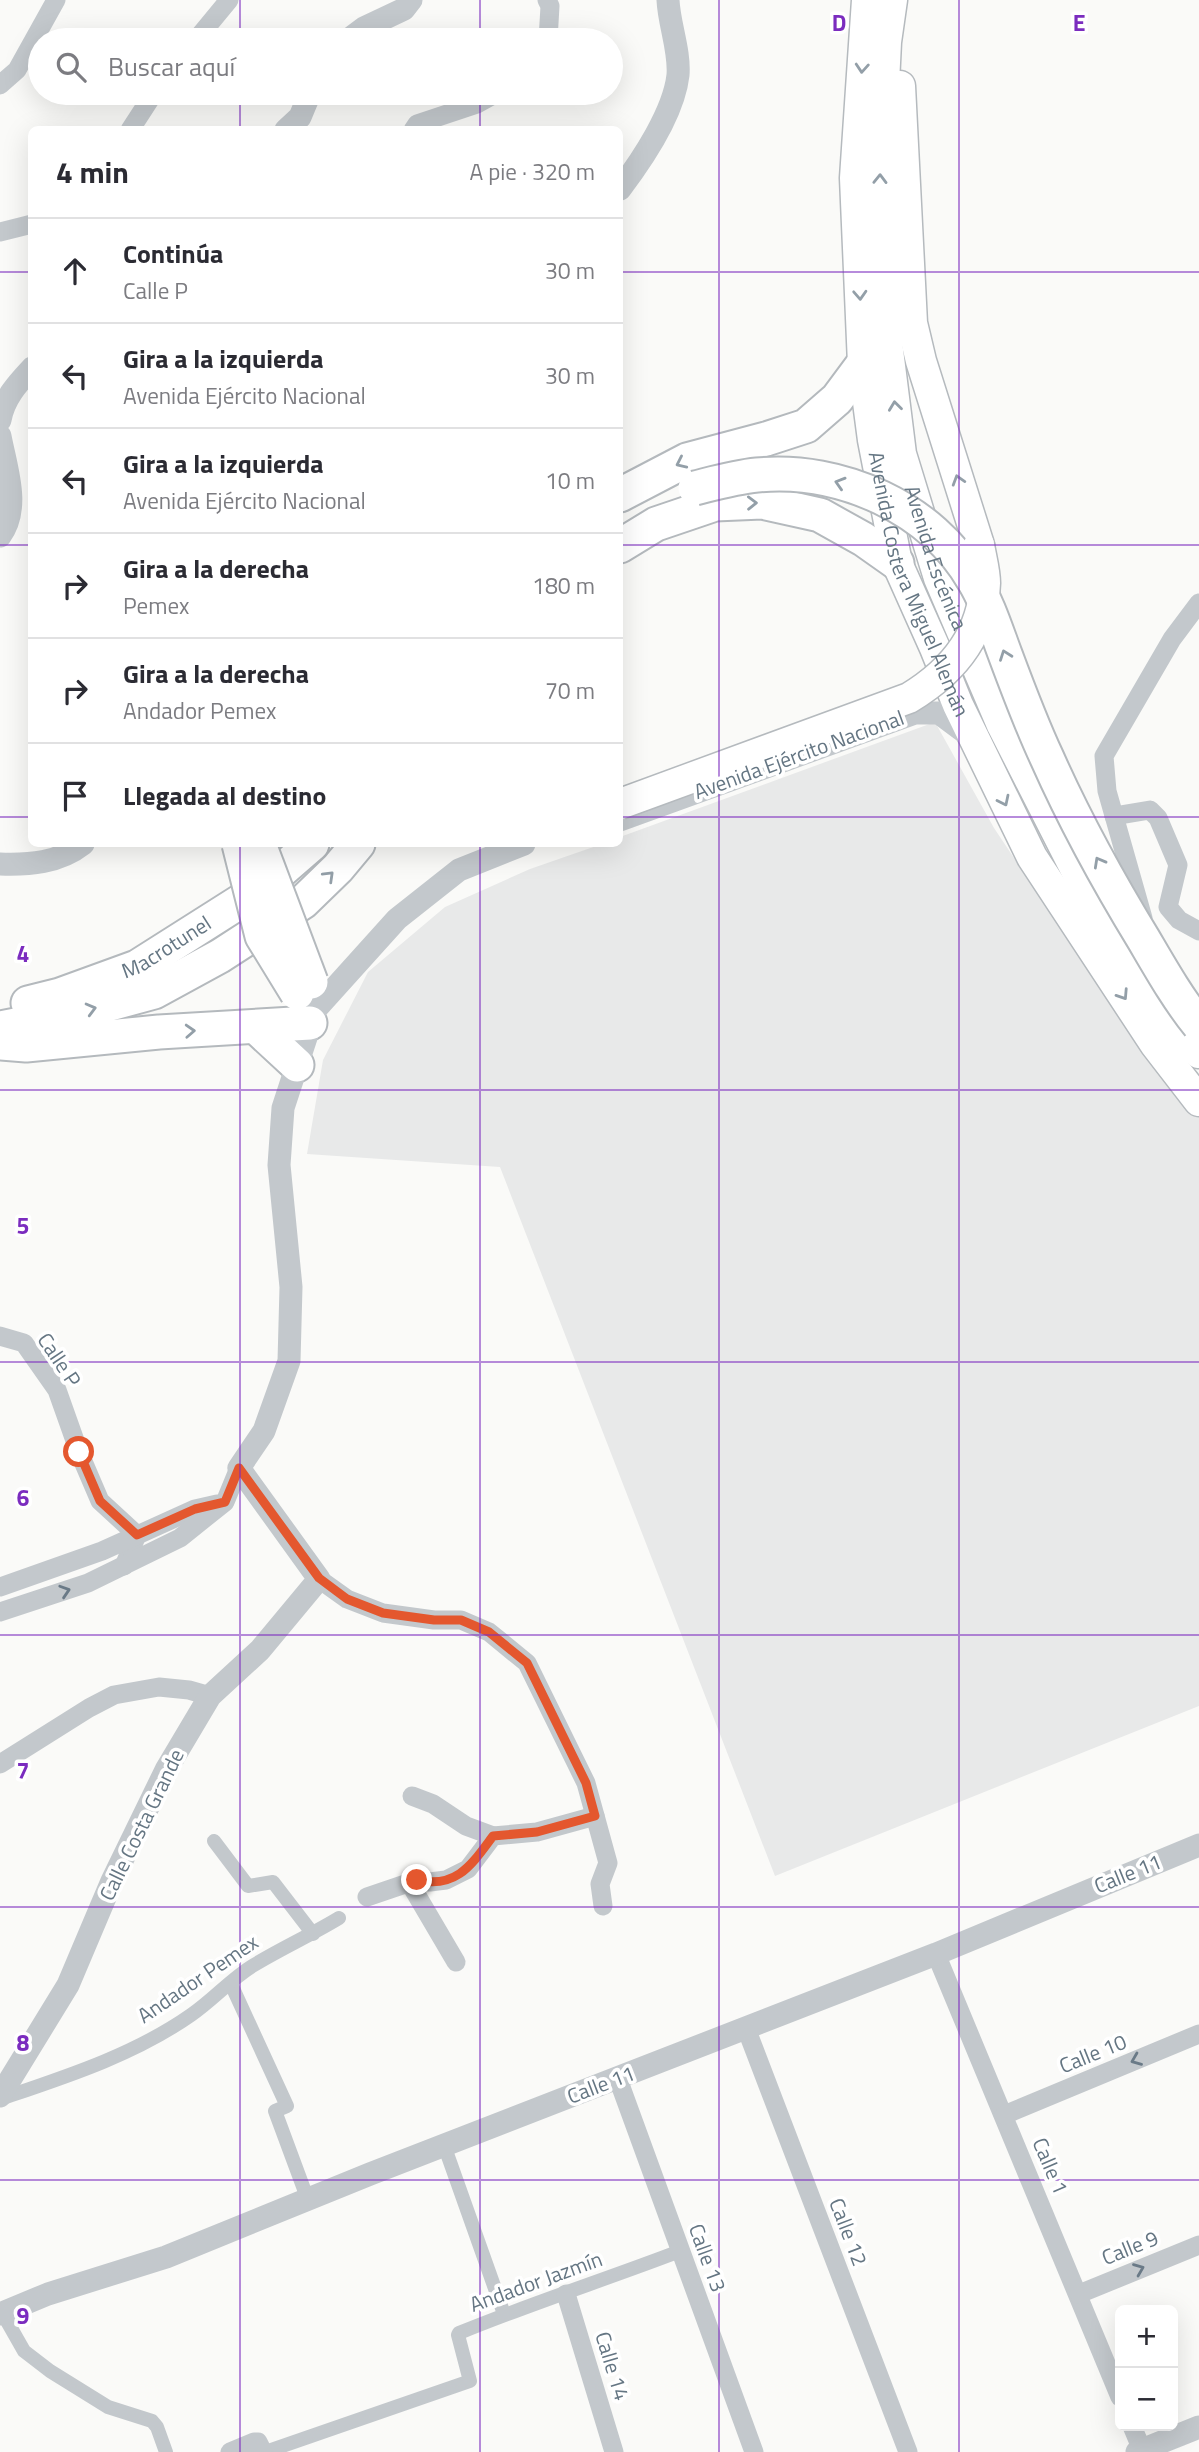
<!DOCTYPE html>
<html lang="es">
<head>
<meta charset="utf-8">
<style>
  body { margin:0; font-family:"Titillium Web",sans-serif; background:#f7f7f7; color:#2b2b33 }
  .controls { position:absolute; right:21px; bottom:21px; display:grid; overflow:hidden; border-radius:10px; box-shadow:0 7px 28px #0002 }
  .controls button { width:63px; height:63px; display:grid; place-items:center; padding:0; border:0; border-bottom:2px solid #e1e1e2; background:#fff; color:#2b2b33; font:35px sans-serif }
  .stop { position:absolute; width:21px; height:21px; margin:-16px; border:5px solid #e4572e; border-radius:50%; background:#fff }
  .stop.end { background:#e4572e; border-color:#fff; box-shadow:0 2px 7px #0008 }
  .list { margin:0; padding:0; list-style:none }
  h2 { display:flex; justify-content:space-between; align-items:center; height:91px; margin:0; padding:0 28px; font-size:30px }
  h2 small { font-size:23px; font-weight:400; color:#7c7c81 }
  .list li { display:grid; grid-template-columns:46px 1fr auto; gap:21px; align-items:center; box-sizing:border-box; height:105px; padding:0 28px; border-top:2px solid #e1e1e2 }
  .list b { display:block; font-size:26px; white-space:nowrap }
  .list p { margin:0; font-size:23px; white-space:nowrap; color:#7c7c81 }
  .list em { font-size:23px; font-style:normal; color:#7c7c81 }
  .icon { flex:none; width:38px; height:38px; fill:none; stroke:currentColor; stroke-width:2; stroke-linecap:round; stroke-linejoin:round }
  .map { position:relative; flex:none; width:1199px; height:2452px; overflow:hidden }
  .search { position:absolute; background:#fff; box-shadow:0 7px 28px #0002; left:28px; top:28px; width:595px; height:77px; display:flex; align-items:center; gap:18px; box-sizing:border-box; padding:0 24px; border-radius:38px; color:#7c7c81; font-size:26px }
  .panel { position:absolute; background:#fff; box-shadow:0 7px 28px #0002; left:28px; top:126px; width:595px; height:721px; border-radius:10px }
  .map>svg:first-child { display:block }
  .built { fill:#e8e9e9 }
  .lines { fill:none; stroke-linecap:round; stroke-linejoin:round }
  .primary-casing { stroke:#b5babe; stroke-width:33 }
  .motorway-casing { stroke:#b4b9bd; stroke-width:37 }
  .pedestrian { stroke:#c3c8cc; stroke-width:14 }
  .minor { stroke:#c3c8cc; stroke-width:19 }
  .tertiary { stroke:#c3c8cc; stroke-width:23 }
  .primary { stroke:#fff; stroke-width:30 }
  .motorway { stroke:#fff; stroke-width:33 }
  .primary-bridge-casing { stroke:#b5babe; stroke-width:33; stroke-linecap:butt }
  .motorway-bridge-casing { stroke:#b4b9bd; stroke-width:37; stroke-linecap:butt }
  .primary-bridge { stroke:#fff; stroke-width:30 }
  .motorway-bridge { stroke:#fff; stroke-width:33 }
  .oneway { stroke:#939fa8 }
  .oneway2 { stroke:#6a7a87 }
  .route { stroke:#e4572e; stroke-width:9 }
  .grid { fill:none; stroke:#7b2cbf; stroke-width:2; stroke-opacity:0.55 }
  .labels { text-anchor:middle; stroke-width:7; stroke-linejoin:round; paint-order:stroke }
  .street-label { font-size:21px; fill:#657683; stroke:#fff }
  .grid-label { font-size:23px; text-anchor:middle; font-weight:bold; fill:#7b2cbf; stroke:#fff; stroke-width:7; stroke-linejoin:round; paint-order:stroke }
</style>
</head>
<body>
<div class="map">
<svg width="1199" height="2452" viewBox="0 0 1199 2452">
  <rect width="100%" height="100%" fill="#fafaf8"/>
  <path class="built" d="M935,722L994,828L1074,948L1199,1106V1706L775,1876L500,1167L307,1154L323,1060L368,972L445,907L530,869L602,844H620V837Z"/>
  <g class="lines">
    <g class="primary-casing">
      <g id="primary">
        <path id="s1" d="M867,0L855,178L863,364L873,440L897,563L935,648L958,705L1032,857L1155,1044L1199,1101"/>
        <path id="s2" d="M892,0L886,42L879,186L886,334L901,454L939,578L1002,725L1085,888L1133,971L1199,1053"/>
        <path d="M900,86L912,323L921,361L979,545"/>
      </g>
    </g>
    <g class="motorway-casing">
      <g id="motorway">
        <path d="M620,495L687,460L766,439L806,426L837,399L863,364"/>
        <path d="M620,546L656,524L715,504L762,502L820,515L863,539L897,563"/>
        <path id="s3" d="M28,1003L60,995L137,967L260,889L312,844"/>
        <path d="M256,1027L297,1065"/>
        <path d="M0,1028L77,1013L154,992L220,956L303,902L338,868L358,844"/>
        <path d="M0,1043L26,1045L159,1032L310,1023"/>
      </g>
    </g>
    <g class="pedestrian">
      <path d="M214,1841L248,1886L273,1882L313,1934"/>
      <path d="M231,1984L287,2106L275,2111L308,2200"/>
      <path d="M0,2099C65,2077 134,2055 191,2015C213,2000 232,1978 254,1965C282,1948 311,1935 339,1918"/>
      <path d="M444,2145L504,2314"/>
      <path d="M3,2314L24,2351L50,2371L108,2407L152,2421L157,2427L166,2452"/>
      <path d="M265,2452L470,2381L458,2335L459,2333C532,2303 607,2279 680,2251"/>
    </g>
    <g class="minor">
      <path d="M547,0L550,6L548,40"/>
      <path d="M196,40L229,0"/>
      <path d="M0,85L17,70L56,0"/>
      <path d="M130,130L154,93"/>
      <path d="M413,130L417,124L477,104L497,93"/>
      <path d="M0,232L32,224"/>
      <path d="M1114,816L1150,810L1158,818L1178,865L1168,907L1179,920L1199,931"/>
      <path d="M1143,918L1107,791L1104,756L1172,639L1199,603"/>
      <path d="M0,1336L24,1343L57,1390L79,1452L100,1501L137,1535L124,1566"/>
      <path d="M319,1579L347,1599L383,1613L434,1620H461L489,1632L527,1663L586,1783L608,1863L600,1884L603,1906"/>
      <path d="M0,1587L102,1551L195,1509L217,1504"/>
      <path d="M0,1612L88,1583L180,1538L225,1502L239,1468"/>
      <path d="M0,1764L89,1708L114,1695L159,1687L189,1690L210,1696"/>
      <path d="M412,1796L433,1804L466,1826L493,1836"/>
      <path d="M409,1882L456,1962"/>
      <path d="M367,1897L417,1880L430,1882L446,1880L468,1869L493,1836L537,1832L595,1816"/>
      <path d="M936,1954L1120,2397"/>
      <path d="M746,2028L908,2452"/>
      <path d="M618,2079L754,2452"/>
      <path d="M1004,2115L1199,2034"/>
      <path d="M566,2294L614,2452"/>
      <path d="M1079,2294L1199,2245"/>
      <path d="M1132,2426L1142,2450"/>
      <path d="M230,2452L254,2442H258L263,2452"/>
    </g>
    <g class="tertiary">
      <path d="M348,40L364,28L404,9L411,0"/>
      <path d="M286,130L300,117L310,93"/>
      <path d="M620,189C642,160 674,112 678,75C680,51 669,24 668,0"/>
      <path d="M0,420C4,398 17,384 32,368"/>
      <path d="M0,436C6,468 21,508 0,536"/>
      <path d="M620,820L915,713H939L974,739"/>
      <path d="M0,864C29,865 59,863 83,844"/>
      <path d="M0,2096L68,1985L112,1881L166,1770L210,1696L260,1650L319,1579L239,1468L264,1431L289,1361L291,1287L279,1165L283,1108L315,1010L397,919L459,870L524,844"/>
      <path d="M0,2314L48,2294L166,2257L370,2174L936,1954L1199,1845"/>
      <path d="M1137,2452L1199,2427"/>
    </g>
    <use href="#primary" class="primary"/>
    <use href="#motorway" class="motorway"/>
    <g class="primary-bridge-casing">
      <path id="primary-bridge" d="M620,804L909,698C952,672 983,636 985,583C985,571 981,557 979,545"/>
    </g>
    <g class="motorway-bridge-casing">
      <g id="motorway-bridge">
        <path d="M695,488C715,483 736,477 757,475C841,467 932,508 974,581C988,604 996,630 1005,654C1018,689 1031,724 1047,758C1075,821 1108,881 1144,940C1161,969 1178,999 1199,1025"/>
        <path d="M239,844L262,936L297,993"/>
        <path d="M259,844L311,982"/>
      </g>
    </g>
    <use href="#primary-bridge" class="primary-bridge"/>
    <use href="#motorway-bridge" class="motorway-bridge"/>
  </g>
  <defs><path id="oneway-chevron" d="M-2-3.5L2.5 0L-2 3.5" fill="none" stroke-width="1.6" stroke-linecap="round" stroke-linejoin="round" transform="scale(1.75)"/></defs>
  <g class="oneway">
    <use href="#oneway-chevron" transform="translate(862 68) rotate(94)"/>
    <use href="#oneway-chevron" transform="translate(880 179) rotate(-89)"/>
    <use href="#oneway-chevron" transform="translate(860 295) rotate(87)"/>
    <use href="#oneway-chevron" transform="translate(895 406) rotate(-97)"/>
    <use href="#oneway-chevron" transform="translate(681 463) rotate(155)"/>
    <use href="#oneway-chevron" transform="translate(958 480) rotate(-107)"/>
    <use href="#oneway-chevron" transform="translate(840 483) rotate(-163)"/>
    <use href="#oneway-chevron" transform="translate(752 503) rotate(-1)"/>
    <use href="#oneway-chevron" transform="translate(1005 655) rotate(-110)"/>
    <use href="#oneway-chevron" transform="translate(1004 801) rotate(64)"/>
    <use href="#oneway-chevron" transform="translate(1099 862) rotate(-119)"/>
    <use href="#oneway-chevron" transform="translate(329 876) rotate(-44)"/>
    <use href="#oneway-chevron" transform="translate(1123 995) rotate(57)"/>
    <use href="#oneway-chevron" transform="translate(91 1009) rotate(-15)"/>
    <use href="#oneway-chevron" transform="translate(190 1031) rotate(-3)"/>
  </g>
  <g class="oneway2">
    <use href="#oneway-chevron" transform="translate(65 1591) rotate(-18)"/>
    <use href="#oneway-chevron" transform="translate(1136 2060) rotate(158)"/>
    <use href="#oneway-chevron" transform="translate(1139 2269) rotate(-22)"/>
  </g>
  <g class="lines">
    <path class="route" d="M79,1452L100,1501L137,1535L195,1509L225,1502L239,1468L319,1578L347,1599L383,1613L434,1620H461L489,1632L527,1663L586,1783L595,1816L537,1832L493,1836C472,1864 457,1889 417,1880"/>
  </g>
  <path class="grid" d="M240,0V40M480,0V40M719,0V2452M959,0V2452M240,93V130M480,93V130M0,272H32M620,272H1199M0,545H32M620,545H1199M0,817H32M620,817H1199M240,844V2452M480,844V2452M0,1090H1199M0,1362H1199M0,1635H1199M0,1907H1199M0,2180H1199"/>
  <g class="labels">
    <g class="street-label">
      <text dy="7" stroke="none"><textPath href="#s2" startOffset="565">Avenida Escénica</textPath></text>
      <text dy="7" stroke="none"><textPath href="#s1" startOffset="593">Avenida Costera Miguel Alemán</textPath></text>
      <text transform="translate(799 755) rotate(-20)" y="7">Avenida Ejército Nacional</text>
      <text dy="7" stroke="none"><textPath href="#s3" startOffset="150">Macrotunel</textPath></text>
      <text transform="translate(59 1360) rotate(56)" y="7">Calle P</text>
      <text transform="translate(142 1825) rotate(-64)" y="7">Calle Costa Grande</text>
      <text transform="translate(1128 1874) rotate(-22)" y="7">Calle 11</text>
      <text transform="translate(198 1979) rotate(-34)" y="7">Andador Pemex</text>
      <text transform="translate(1093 2054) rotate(-22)" y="7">Calle 10</text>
      <text transform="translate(601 2085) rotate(-21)" y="7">Calle 11</text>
      <text transform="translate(1050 2166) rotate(67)" y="7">Calle 1</text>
      <text transform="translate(848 2232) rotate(69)" y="7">Calle 12</text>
      <text transform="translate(1130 2248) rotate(-22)" y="7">Calle 9</text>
      <text transform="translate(707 2258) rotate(70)" y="7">Calle 13</text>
      <text transform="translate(536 2282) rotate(-20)" y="7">Andador Jazmín</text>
      <text transform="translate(612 2366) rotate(73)" y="7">Calle 14</text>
    </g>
  </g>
  <g class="grid-label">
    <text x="839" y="31">D</text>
    <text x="1079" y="31">E</text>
    <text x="23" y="962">4</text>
    <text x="23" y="1234">5</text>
    <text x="23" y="1506">6</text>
    <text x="23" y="1779">7</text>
    <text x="23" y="2051">8</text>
    <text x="23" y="2324">9</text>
  </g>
</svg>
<div class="controls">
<button>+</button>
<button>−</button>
</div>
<div class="stop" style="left:79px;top:1452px"></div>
<div class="stop end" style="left:417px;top:1880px"></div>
<div class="search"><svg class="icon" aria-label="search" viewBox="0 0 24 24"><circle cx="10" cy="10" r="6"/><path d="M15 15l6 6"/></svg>Buscar aquí</div>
<section class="panel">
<h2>4 min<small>A pie · 320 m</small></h2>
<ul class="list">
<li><svg class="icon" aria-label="ahead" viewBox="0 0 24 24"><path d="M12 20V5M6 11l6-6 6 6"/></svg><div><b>Continúa</b><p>Calle P</p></div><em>30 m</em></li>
<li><svg class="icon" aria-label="left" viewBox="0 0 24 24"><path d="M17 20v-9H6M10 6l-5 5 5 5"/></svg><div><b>Gira a la izquierda</b><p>Avenida Ejército Nacional</p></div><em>30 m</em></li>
<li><svg class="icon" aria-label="left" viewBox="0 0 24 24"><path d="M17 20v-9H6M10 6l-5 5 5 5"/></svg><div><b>Gira a la izquierda</b><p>Avenida Ejército Nacional</p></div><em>10 m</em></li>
<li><svg class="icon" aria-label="right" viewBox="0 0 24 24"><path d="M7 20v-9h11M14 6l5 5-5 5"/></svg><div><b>Gira a la derecha</b><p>Pemex</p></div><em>180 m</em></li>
<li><svg class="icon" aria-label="right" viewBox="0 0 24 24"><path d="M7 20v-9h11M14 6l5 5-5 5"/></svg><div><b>Gira a la derecha</b><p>Andador Pemex</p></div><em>70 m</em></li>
<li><svg class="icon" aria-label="arrive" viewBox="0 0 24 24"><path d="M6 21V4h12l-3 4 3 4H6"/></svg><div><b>Llegada al destino</b></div></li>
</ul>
</section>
</div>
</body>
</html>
